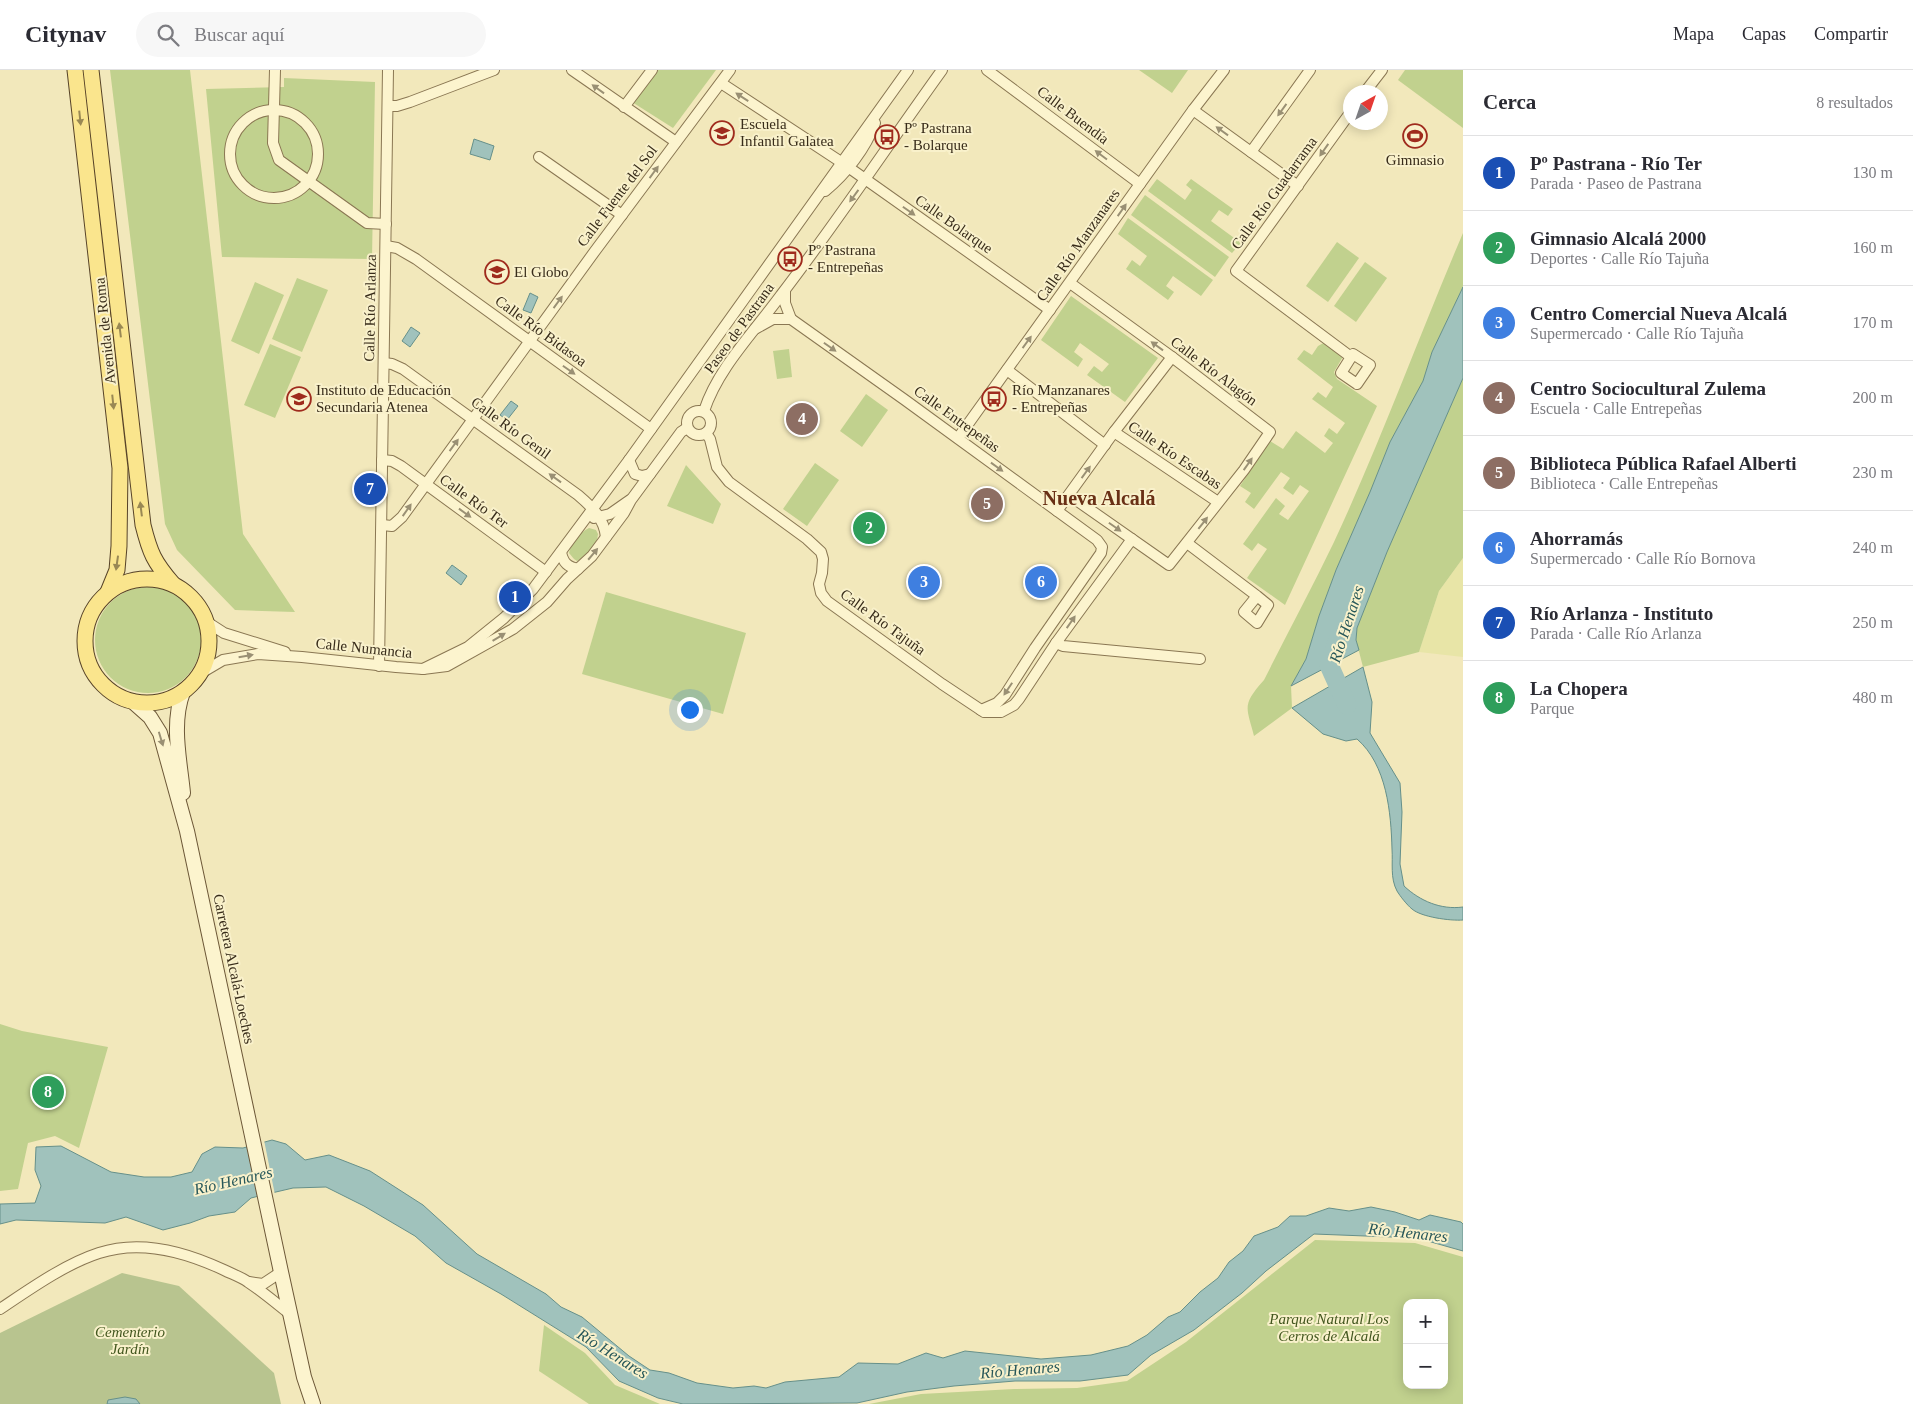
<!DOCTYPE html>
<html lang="es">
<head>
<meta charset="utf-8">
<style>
  body { margin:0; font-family:"Times New Roman",serif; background:#f7f7f7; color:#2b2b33 }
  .controls { position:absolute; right:15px; bottom:15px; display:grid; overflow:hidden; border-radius:10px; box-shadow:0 2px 12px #0003 }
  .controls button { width:45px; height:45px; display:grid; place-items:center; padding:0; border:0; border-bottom:1px solid #e1e1e2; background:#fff; color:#2b2b33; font:25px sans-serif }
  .compass { position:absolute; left:1343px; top:15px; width:45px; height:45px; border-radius:50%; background:#fff; box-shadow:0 2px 12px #0003; rotate:40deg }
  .you { position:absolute; left:689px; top:639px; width:18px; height:18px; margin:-12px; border:4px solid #fff; border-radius:50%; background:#1a73e8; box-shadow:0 0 0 8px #1a73e833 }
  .badge { display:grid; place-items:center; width:32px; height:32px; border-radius:50%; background:#9f2b1d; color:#fff; font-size:16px; font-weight:700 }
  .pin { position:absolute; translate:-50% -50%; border:2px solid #fff; box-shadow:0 1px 5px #0006 }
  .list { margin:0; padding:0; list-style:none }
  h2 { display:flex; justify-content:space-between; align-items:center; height:65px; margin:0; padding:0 20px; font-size:21px }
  h2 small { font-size:16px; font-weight:400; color:#7c7c81 }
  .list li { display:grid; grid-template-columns:32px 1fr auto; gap:15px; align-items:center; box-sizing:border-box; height:75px; padding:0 20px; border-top:1px solid #e1e1e2 }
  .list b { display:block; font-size:19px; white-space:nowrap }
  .list p { margin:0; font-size:16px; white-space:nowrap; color:#7c7c81 }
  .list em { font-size:16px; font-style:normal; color:#7c7c81 }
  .icon { flex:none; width:28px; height:28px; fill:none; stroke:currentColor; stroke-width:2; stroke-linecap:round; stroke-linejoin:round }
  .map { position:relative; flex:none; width:1463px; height:1334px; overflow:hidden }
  header { display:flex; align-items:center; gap:30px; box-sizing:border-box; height:70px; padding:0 25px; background:#fff; border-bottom:1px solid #e1e1e2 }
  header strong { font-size:24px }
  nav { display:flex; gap:28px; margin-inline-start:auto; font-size:18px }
  .search { width:350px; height:45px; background:#f7f7f7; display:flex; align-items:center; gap:12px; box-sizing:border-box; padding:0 18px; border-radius:28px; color:#7c7c81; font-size:19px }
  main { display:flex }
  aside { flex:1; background:#fff }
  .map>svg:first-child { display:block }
  .farmland { fill:#e8e5a7 }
  .green { fill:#c1d18e; fill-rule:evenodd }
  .cemetery { fill:#b8c48f }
  .water { fill:#a0c2bc; stroke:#66908a }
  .pier { fill:#f2e8bb }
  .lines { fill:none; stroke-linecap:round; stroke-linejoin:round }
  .river { stroke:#a0c2bc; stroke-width:19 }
  .street-casing { stroke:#8a7753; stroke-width:12 }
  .secondary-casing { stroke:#6c5737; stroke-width:16 }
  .primary-casing { stroke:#574328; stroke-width:17 }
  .street { stroke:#fcf4ce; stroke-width:10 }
  .secondary { stroke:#fcf4ce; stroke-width:14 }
  .primary { stroke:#fae58d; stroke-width:15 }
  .oneway { fill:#9a9074 }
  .oneway2 { fill:#998854 }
  .labels { text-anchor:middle; stroke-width:4; stroke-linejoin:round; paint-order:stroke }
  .street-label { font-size:15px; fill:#382c1a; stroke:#f9f1cb }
  .poi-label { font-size:15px; fill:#382c1a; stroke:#f9f1cb; text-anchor:start }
  .park-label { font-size:15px; font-style:italic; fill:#42561e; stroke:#f9f1cb }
  .water-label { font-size:16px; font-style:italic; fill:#275759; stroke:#f9f1cb }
  .district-label { font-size:20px; font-weight:bold; fill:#693015; stroke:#f9f1cb }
</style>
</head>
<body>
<header>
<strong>Citynav</strong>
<div class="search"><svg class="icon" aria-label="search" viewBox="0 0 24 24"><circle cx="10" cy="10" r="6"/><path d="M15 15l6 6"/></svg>Buscar aquí</div>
<nav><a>Mapa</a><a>Capas</a><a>Compartir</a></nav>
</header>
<main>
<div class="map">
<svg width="1463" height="1334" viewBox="0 0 1463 1334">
  <rect width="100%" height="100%" fill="#f2e8bb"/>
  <path class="farmland" d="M1463,488V587L1419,582L1439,521Z"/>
  <g class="green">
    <path d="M110,0H190L243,464L295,542L235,540L177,480L165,454Z"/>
    <path d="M657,0H716L673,58L632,32Z"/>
    <path d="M1139,0H1188L1172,23Z"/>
    <path d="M1405,0H1463V58L1398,10Z"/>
    <path d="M284,8L375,12L372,189L222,187L206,19L284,17Z"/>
    <path d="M1157,109L1185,130L1192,120L1186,115L1191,109L1233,139L1228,146L1219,140L1211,151L1241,173L1232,183L1148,121Z"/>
    <path d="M1145,125L1229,187L1215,207L1131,145Z"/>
    <path d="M1128,148L1213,210L1201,226L1173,206L1166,216L1174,222L1168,230L1126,199L1132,190L1140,196L1147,186L1118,164Z"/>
    <path d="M1463,163V217L1432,282L1423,311L1390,372L1370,422L1336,500L1319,546L1306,589L1291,616L1292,638L1254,666C1246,636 1242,635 1264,610C1287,564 1312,518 1334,472C1381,371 1419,266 1463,163Z"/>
    <path d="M1337,172L1359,188L1328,232L1306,216Z"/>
    <path d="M1365,192L1387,208L1356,252L1334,236Z"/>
    <path d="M297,208L328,220L302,282L272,269Z"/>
    <path d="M255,212L284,225L259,284L231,271Z"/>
    <path d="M1071,226L1158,288L1125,332L1087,305L1094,296L1102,302L1109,294L1080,273L1074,282L1083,289L1078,297L1041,270Z"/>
    <path d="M1329,270L1345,283L1334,302L1337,309L1377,336L1285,535L1247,508L1267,479L1258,473L1252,481L1243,474L1276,428L1285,436L1279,444L1288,450L1309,421L1300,415L1293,425L1283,418L1290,408L1281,402L1254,439L1245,432L1251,423L1240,416L1270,371L1283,379L1296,361L1325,383L1333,373L1324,366L1329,358L1337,364L1345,353L1312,329L1318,322L1326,328L1333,317L1297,289L1304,280L1312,285L1318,276Z"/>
    <path d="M270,274L301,287L275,348L244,335Z"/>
    <path d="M789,279L792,307L777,309L773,281Z"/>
    <path d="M1463,308V488L1439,521L1419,582L1363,597L1356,570L1357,558L1387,482Z"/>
    <path d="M866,324L888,340L862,377L840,361Z"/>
    <path d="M815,393L839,410L807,456L783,439Z"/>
    <path d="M686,395L721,434L713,454L667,436Z"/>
    <path d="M589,458L596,460L598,464C597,476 589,486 577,491L574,489L569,483C571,472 579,463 589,458Z"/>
    <circle cx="148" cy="570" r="53"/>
    <path d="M606,522L746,563L723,644L582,604Z"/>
    <path d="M0,954L22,961L108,977L79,1078L55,1066L28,1073L18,1119L0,1121Z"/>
    <path d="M1315,1170L1415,1173L1463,1187V1334H869L921,1324L1014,1319L1077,1318L1127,1311L1186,1272ZM1407,1233H1444V1315H1407Z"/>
    <path d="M544,1255L585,1283L615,1315L660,1334H589L539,1301Z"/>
  </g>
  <path class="cemetery" d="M122,1203L179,1216L274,1303L281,1334H0V1263Z"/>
  <g class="water">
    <path d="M474,69L494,76L490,90L470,84Z"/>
    <path d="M1463,217V308L1387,482L1357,558L1356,570L1359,580L1291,616L1306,589L1319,546L1336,500L1370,422L1390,372L1423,311L1432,282Z"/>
    <path d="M530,223L538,227L531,243L523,240Z"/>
    <path d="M411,257L420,263L410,277L402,271Z"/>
    <path d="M511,331L518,336L507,350L500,345Z"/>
    <path d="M452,495L467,506L461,515L446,503Z"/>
    <path d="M1363,597L1372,632L1370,663L1400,713L1402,742L1400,794L1404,816C1420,831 1441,840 1463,837V850C1450,851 1421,847 1412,839C1407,835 1400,826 1397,821C1390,808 1393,793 1392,779C1391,743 1387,695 1357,669L1346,671L1323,664L1292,638Z"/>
    <path d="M272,1070L286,1074L305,1090L329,1085L370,1101L423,1135L477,1184L546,1224L561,1237L582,1247L629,1286L650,1300L669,1303L697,1313L733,1318L754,1316L766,1318L785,1312L839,1307L858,1293L898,1294L926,1283L943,1288L965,1281L1041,1289L1091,1285L1128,1276L1147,1265L1168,1247L1180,1242L1200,1222L1218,1208L1229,1192L1243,1181L1254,1166L1278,1157L1290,1146H1306L1329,1138L1349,1141L1371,1137L1395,1142L1419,1150L1430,1145L1461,1152L1463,1154V1181L1417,1168L1314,1164L1266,1201L1242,1223L1194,1260L1151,1285L1128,1305L1080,1311H1015L954,1316L907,1322L857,1333L683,1334L658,1328L619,1311L586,1277L501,1224L446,1193L415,1166L364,1136L326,1117L293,1118L263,1125L251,1128L235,1142L209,1146L190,1153L163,1160L126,1147L105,1153L16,1150L0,1154V1134L35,1133L41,1116L35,1100L36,1077L61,1076L111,1102L144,1107H171L192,1102L202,1084L215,1077L243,1078Z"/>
    <path d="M125,1327L136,1329L140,1334H107L108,1330Z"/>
  </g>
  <path class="pier" d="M264,1070L275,1125L258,1129L247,1074Z"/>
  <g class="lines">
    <path class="river" d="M1338,570L1329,595L1347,635"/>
    <g class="street-casing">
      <g id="street">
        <path d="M275,0L273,73L279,90L367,153L386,154"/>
        <path d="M572,0L676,72"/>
        <path d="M987,0L1140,114"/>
        <path d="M721,13L841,92L1050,240"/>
        <path d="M1365,22L1382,0"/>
        <path d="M388,36H397L410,32L494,0"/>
        <path d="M624,37L652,0"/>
        <path d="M1193,40L1298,116"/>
        <circle cx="274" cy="84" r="44"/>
        <path d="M1350,43L1236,201L1351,287"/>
        <path d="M1251,82L1310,0"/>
        <path d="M539,87L622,145"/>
        <path d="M825,121C846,104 866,78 875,53"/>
        <path d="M386,176L397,178L416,189L651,359"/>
        <path d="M785,221V233L791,249"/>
        <path d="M755,259L773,249H791L905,330L1097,470L1102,477L1101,483L1035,578L1005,625L997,633L981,640"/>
        <path d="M1353,284L1370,295L1357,314L1341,303Z"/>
        <path d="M384,293L392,294L403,299L578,425C592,437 604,448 606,467"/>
        <path d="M1007,300L1105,375"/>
        <circle cx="699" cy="353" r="12"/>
        <path d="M704,341C718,298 754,262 781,225C837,152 888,75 942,0"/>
        <path d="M1114,362L1218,432"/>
        <path d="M706,363L710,369L717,397L729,412L807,469L821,482L823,489L822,503L819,514L821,523L827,531L942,614L984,642H1001L1014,635L1019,629L1056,573L1132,469"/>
        <path d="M958,368L1193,40L1224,0"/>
        <path d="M382,390L392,391L401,396L546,502"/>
        <path d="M629,390L635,404L642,406L650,404"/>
        <path d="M1069,425L1169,495L1244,400L1270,362L1172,287L1070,213"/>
        <path d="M1057,441L1114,362L1172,287"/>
        <path d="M594,448L610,444L630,430"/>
        <path d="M382,455L392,456L402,447L595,181L730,0"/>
        <path d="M1187,473L1257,526L1244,542L1257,553L1268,535L1257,526"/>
        <path d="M561,482C563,493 568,497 578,499"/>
        <path d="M207,552L224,563L285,582"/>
        <path d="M1056,573L1063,576L1200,589"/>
        <path d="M379,596L388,0"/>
        <path d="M423,599L468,577L504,548L533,519L629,390L908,0"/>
        <path d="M201,603L223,590L258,584L302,587L396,597L423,599L447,596L513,559L547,532L567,509L592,486L624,443L631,430L681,362L687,358"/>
        <path d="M249,1212L263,1214L281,1202"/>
        <path d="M0,1239C30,1219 65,1194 99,1183C141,1169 186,1182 224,1200C232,1204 241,1207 248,1212C263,1222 277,1234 291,1245"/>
      </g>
    </g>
    <g class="secondary-casing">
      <g id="secondary">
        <path d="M183,622C171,654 180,691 183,723"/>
        <path d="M132,631L150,647L160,663L187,761L281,1202L304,1307L313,1334"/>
      </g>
    </g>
    <g class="primary-casing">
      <g id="primary">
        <path d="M75,0L120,398L119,476L117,500L108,522"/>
        <path d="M91,0L143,455C150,483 154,492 173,514"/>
        <circle cx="147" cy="571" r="62"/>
      </g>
    </g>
    <use href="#street" class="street"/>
    <use href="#secondary" class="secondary"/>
    <use href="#primary" class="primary"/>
  </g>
  <defs><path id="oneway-solid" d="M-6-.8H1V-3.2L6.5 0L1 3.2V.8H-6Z" transform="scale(1.25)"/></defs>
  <g class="oneway">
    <use href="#oneway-solid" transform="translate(598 19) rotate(-144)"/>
    <use href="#oneway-solid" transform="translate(742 27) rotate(-147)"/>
    <use href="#oneway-solid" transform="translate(1282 40) rotate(126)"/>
    <use href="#oneway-solid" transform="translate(1222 61) rotate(-144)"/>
    <use href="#oneway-solid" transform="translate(1324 80) rotate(125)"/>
    <use href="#oneway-solid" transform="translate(1101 85) rotate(-143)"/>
    <use href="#oneway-solid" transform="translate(654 102) rotate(-54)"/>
    <use href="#oneway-solid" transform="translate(854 126) rotate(126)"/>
    <use href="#oneway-solid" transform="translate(1122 140) rotate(-55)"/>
    <use href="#oneway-solid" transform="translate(909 141) rotate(35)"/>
    <use href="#oneway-solid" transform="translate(558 232) rotate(-54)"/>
    <use href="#oneway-solid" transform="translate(1027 272) rotate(-54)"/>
    <use href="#oneway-solid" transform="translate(1157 276) rotate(-144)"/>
    <use href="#oneway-solid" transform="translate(830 277) rotate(35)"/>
    <use href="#oneway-solid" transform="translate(569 300) rotate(35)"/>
    <use href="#oneway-solid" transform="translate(454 375) rotate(-54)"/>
    <use href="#oneway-solid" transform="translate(1248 394) rotate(-55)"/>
    <use href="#oneway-solid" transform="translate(997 397) rotate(36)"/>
    <use href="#oneway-solid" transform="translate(1086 402) rotate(-54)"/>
    <use href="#oneway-solid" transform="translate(555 408) rotate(-144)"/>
    <use href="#oneway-solid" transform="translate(407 440) rotate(-55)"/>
    <use href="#oneway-solid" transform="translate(465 443) rotate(36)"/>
    <use href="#oneway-solid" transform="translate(1203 453) rotate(-52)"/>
    <use href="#oneway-solid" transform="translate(1115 457) rotate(35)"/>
    <use href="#oneway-solid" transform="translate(593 484) rotate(-50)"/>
    <use href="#oneway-solid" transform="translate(1071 552) rotate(-55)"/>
    <use href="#oneway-solid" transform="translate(499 567) rotate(-31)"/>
    <use href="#oneway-solid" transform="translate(246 586) rotate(-10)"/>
    <use href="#oneway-solid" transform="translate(1008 619) rotate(124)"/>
    <use href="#oneway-solid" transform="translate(161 669) rotate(73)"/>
  </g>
  <g class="oneway2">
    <use href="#oneway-solid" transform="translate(80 48) rotate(84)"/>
    <use href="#oneway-solid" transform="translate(120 260) rotate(-97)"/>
    <use href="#oneway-solid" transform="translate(113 332) rotate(84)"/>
    <use href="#oneway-solid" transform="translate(141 439) rotate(-97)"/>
    <use href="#oneway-solid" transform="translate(117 493) rotate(98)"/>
  </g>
  <defs>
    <g id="school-ring" transform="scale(1.25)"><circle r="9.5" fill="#f9f1cb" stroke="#9f2b1d" stroke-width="1.5"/><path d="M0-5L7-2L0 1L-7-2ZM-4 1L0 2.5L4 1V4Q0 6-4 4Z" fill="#9f2b1d"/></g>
    <g id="stadium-ring" transform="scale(1.25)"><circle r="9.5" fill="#f9f1cb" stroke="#9f2b1d" stroke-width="1.5"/><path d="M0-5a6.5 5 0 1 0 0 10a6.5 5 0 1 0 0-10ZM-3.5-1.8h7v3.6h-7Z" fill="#9f2b1d"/></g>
    <g id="bus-ring" transform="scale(1.25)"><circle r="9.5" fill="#f9f1cb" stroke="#9f2b1d" stroke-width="1.5"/><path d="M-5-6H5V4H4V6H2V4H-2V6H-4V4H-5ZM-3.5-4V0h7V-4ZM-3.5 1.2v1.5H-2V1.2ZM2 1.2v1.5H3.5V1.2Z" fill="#9f2b1d"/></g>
  </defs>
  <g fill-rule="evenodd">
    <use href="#school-ring" x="722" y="63"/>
    <use href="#stadium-ring" x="1415" y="66"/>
    <use href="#bus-ring" x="887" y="67"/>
    <use href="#bus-ring" x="790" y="189"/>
    <use href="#school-ring" x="497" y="202"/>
    <use href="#school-ring" x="299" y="329"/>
    <use href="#bus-ring" x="994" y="329"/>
  </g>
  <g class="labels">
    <g class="street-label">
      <text transform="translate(1073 45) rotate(37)" y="5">Calle Buendía</text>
      <text transform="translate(1274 123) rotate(-54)" y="5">Calle Río Guadarrama</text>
      <text transform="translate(617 126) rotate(-53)" y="5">Calle Fuente del Sol</text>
      <text transform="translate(954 154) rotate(35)" y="5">Calle Bolarque</text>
      <text transform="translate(1078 175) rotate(-55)" y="5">Calle Río Manzanares</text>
      <text transform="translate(370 238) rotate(-89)" y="5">Calle Río Arlanza</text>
      <text transform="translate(739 258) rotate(-54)" y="5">Paseo de Pastrana</text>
      <text transform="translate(105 261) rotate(-96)" y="5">Avenida de Roma</text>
      <text transform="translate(541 261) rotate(36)" y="5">Calle Río Bidasoa</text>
      <text transform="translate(1214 301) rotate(37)" y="5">Calle Río Alagón</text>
      <text transform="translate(957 349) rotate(36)" y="5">Calle Entrepeñas</text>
      <text transform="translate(511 358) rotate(36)" y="5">Calle Río Genil</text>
      <text transform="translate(1175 385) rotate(34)" y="5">Calle Río Escabas</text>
      <text transform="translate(474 431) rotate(36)" y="5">Calle Río Ter</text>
      <text transform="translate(883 552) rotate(36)" y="5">Calle Río Tajuña</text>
      <text transform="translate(364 578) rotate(6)" y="5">Calle Numancia</text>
      <text transform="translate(234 899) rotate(78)" y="5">Carretera Alcalá-Loeches</text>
    </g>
    <g class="poi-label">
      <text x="740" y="59">Escuela<tspan x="740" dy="17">Infantil Galatea</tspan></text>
      <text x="904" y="63">Pº Pastrana<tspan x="904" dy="17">- Bolarque</tspan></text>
      <text x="1415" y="95" text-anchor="middle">Gimnasio</text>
      <text x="808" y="185">Pº Pastrana<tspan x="808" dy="17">- Entrepeñas</tspan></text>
      <text x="514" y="207">El Globo</text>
      <text x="316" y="325">Instituto de Educación<tspan x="316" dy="17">Secundaria Atenea</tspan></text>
      <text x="1012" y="325">Río Manzanares<tspan x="1012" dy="17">- Entrepeñas</tspan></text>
    </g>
    <g class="park-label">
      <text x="1329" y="1254">Parque Natural Los<tspan x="1329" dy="17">Cerros de Alcalá</tspan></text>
      <text x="130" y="1267">Cementerio<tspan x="130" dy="17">Jardín</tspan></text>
    </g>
    <g class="water-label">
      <text transform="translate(1346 554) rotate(-72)" y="6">Río Henares</text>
      <text transform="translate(233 1110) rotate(-13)" y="6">Río Henares</text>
      <text transform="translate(1408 1162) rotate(6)" y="6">Río Henares</text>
      <text transform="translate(613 1283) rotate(32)" y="6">Río Henares</text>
      <text transform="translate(1020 1299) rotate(-5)" y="6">Río Henares</text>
    </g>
    <g class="district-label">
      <text x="1099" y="435">Nueva Alcalá</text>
    </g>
  </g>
</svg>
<div class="controls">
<button>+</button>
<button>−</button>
</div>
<svg class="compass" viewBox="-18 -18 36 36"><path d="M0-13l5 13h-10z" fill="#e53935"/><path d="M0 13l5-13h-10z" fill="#7c7c81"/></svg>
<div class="you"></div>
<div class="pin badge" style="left:515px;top:527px;background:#1a4fb4">1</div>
<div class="pin badge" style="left:869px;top:458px;background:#2e9e5b">2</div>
<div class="pin badge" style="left:924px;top:512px;background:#3f7fe0">3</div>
<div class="pin badge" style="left:802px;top:349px;background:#8d6e63">4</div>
<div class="pin badge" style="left:987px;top:434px;background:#8d6e63">5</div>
<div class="pin badge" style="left:1041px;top:512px;background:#3f7fe0">6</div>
<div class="pin badge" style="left:370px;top:419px;background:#1a4fb4">7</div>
<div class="pin badge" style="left:48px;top:1022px;background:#2e9e5b">8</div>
</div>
<aside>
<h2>Cerca<small>8 resultados</small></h2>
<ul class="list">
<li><span class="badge" style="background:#1a4fb4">1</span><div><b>Pº Pastrana - Río Ter</b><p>Parada · Paseo de Pastrana</p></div><em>130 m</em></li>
<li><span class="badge" style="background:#2e9e5b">2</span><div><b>Gimnasio Alcalá 2000</b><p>Deportes · Calle Río Tajuña</p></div><em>160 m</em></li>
<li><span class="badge" style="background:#3f7fe0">3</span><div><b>Centro Comercial Nueva Alcalá</b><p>Supermercado · Calle Río Tajuña</p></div><em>170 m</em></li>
<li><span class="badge" style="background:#8d6e63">4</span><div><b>Centro Sociocultural Zulema</b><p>Escuela · Calle Entrepeñas</p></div><em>200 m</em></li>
<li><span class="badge" style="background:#8d6e63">5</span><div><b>Biblioteca Pública Rafael Alberti</b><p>Biblioteca · Calle Entrepeñas</p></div><em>230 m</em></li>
<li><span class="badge" style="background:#3f7fe0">6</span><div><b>Ahorramás</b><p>Supermercado · Calle Río Bornova</p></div><em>240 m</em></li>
<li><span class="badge" style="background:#1a4fb4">7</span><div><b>Río Arlanza - Instituto</b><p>Parada · Calle Río Arlanza</p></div><em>250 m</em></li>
<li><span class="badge" style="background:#2e9e5b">8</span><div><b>La Chopera</b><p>Parque</p></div><em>480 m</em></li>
</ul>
</aside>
</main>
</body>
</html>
